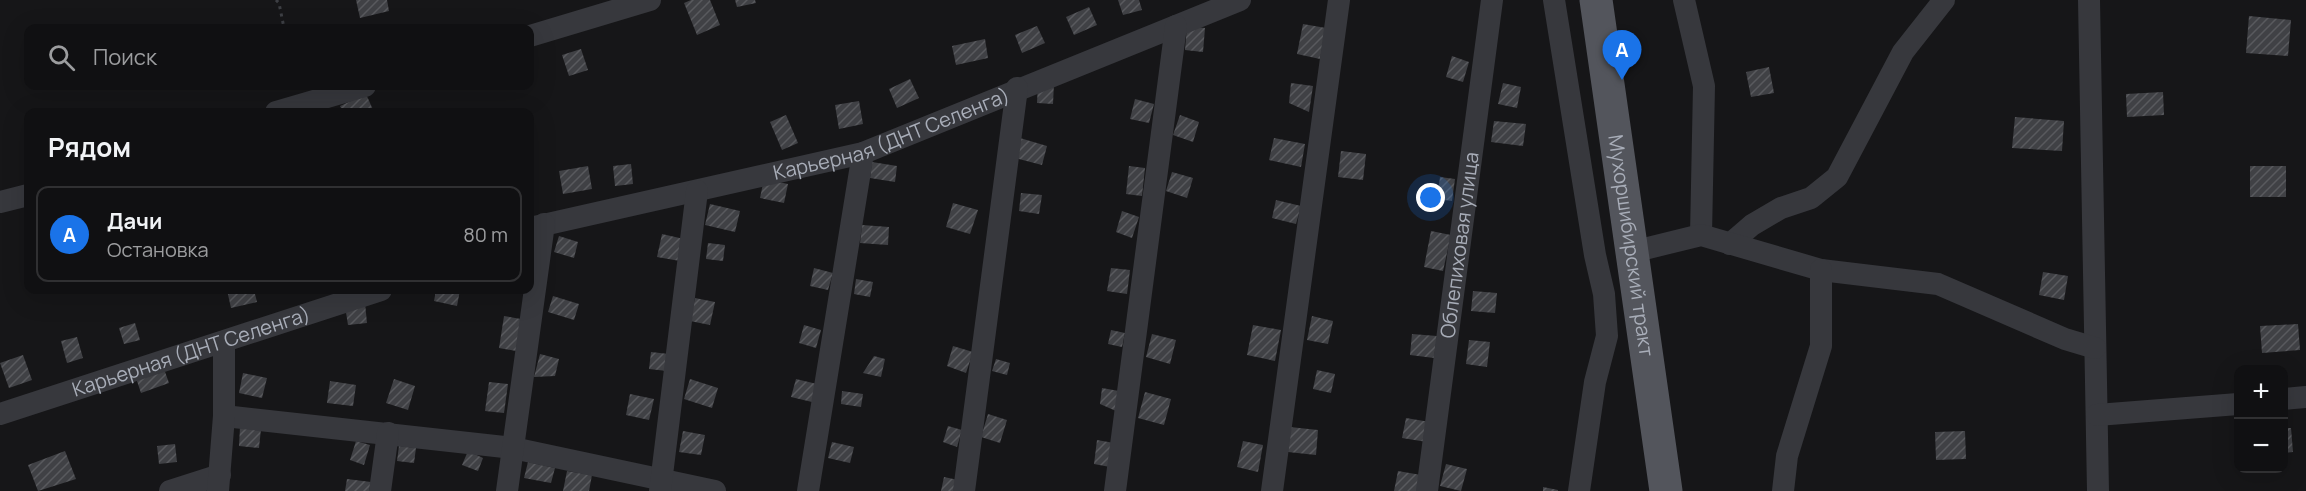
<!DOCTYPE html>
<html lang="ru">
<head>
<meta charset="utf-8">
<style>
  body { margin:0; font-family:Manrope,sans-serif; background:#19191b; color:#f1f3f6 }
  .controls { position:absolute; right:18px; bottom:18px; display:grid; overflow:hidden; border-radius:12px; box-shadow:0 6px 24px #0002 }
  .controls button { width:54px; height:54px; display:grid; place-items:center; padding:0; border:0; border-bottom:2px solid #303032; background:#101012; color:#f1f3f6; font:30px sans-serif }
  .you { position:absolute; left:1431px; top:198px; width:21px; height:21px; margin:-15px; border:4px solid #fff; border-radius:50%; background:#1a73e8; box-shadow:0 0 0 9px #1a73e833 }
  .badge { display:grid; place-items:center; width:39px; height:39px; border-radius:50%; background:#1a73e8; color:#fff; font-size:20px; font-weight:700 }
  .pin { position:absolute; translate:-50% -50px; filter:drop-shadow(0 2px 3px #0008) }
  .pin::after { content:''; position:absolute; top:32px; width:21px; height:18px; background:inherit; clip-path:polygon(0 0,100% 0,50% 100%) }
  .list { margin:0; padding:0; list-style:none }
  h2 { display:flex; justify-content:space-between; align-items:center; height:78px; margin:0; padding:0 24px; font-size:26px }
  h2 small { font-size:20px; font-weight:400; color:#9c9d9f }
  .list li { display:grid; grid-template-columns:39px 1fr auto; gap:18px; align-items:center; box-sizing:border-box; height:96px; margin:0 12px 12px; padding:0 12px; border:2px solid #303032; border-radius:12px }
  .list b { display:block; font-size:22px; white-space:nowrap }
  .list p { margin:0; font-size:20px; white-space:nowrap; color:#9c9d9f }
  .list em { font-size:20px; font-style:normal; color:#9c9d9f }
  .icon { flex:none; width:33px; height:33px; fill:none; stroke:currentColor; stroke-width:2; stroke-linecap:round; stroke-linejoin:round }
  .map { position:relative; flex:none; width:2306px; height:491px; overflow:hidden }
  .search { position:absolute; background:#101012; box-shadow:0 6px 24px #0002; left:24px; top:24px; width:510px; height:66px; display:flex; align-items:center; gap:15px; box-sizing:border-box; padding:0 21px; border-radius:12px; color:#9c9d9f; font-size:22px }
  .panel { position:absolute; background:#101012; box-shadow:0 6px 24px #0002; left:24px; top:108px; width:510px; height:186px; border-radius:12px }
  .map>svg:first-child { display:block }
  .building { fill:url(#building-hatch) }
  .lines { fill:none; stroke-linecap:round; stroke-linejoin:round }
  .path { stroke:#3d3f44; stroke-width:3; stroke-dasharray:3 4.5; stroke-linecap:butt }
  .minor { stroke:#37383d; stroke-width:22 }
  .primary { stroke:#53555c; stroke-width:33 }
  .labels { text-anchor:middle; stroke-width:6; stroke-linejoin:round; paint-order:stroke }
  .street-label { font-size:20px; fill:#a8adb8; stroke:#111113 }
</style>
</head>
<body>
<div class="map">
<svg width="2306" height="491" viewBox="0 0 2306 491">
  <defs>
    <pattern id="building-hatch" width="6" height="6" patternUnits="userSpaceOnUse" patternTransform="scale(1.5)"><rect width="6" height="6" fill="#404145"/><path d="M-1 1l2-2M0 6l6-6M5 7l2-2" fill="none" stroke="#595a5e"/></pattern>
  </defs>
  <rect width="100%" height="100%" fill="#161618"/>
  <g class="building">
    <path d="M356,0H387L389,11L360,18Z"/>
    <path d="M691,0H710L720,25L697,35L684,3Z"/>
    <path d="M735,0H755L756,3L737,7Z"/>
    <path d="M1118,0H1139L1142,10L1123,15Z"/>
    <path d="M1089,7L1097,25L1074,35L1066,17Z"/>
    <path d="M2249,16L2291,20L2288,56L2246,53Z"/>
    <path d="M1303,24L1326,28L1320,59L1297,54Z"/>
    <path d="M1037,26L1045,43L1022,53L1015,35Z"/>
    <path d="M1187,26L1205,28L1203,52L1185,50Z"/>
    <path d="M985,39L988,58L956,65L952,46Z"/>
    <path d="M581,49L588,70L569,76L562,55Z"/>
    <path d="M1452,56L1469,62L1463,82L1446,77Z"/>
    <path d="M1769,67L1774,93L1751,97L1746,72Z"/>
    <path d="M910,79L919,98L897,108L889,89Z"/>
    <path d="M1038,82L1054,83L1053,104L1037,103Z"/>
    <path d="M1291,83L1313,86L1309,112L1289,103Z"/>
    <path d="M1503,83L1521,87L1517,108L1498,104Z"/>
    <path d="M2163,92L2164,115L2127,117L2126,94Z"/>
    <path d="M366,94L374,112H343L340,106Z"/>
    <path d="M1135,99L1154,104L1149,123L1130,119Z"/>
    <path d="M859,101L863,124L839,129L835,105Z"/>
    <path d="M786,115L798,143L782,150L770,122Z"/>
    <path d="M1180,115L1199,122L1193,142L1173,135Z"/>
    <path d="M2015,117L2064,121L2062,151L2012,148Z"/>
    <path d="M1494,121L1526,124L1523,146L1491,142Z"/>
    <path d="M1020,138L1047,146L1042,165L1015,158Z"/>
    <path d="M1274,138L1305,144L1301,167L1269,160Z"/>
    <path d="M1341,151L1366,154L1363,180L1338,177Z"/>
    <path d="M872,162L897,166L895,182L870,178Z"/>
    <path d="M631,164L633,184L615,186L613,166Z"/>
    <path d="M588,166L592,189L563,194L559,171Z"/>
    <path d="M1129,166L1145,168L1142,196L1126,194Z"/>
    <rect x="2250" y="166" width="36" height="31"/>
    <path d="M1172,172L1193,178L1187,198L1166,191Z"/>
    <path d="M1440,177L1455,179L1452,201L1437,199Z"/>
    <path d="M764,179L788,184L784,203L760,198Z"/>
    <path d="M1021,193L1042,195L1039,214L1019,211Z"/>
    <path d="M1276,200L1301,206L1296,224L1272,218Z"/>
    <path d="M953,203L978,210L970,234L946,227Z"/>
    <path d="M710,204L740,211L735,232L705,225Z"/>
    <path d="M1122,211L1139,217L1132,238L1116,232Z"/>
    <path d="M862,225L889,227L888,245L860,243Z"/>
    <path d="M1431,231L1451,235L1443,271L1424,267Z"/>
    <path d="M662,234L684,239L680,261L657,257Z"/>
    <path d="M559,236L578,242L574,258L554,252Z"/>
    <path d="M708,243L725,245L723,261L706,259Z"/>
    <path d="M814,268L833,273L828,290L810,286Z"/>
    <path d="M1111,268L1130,270L1127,294L1107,291Z"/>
    <path d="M2043,272L2068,276L2064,300L2039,295Z"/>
    <path d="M856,279L873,282L870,297L854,294Z"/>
    <path d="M227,290H254L257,302L231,308Z"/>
    <path d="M436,290H460L457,306L434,301Z"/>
    <path d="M1473,291L1497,293L1495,313L1471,311Z"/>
    <path d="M553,296L579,304L574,320L548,312Z"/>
    <path d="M695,298L715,302L710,325L690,321Z"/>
    <path d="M365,303L367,323L348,325L345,306Z"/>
    <path d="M504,316L521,319L516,351L499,348Z"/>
    <path d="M1312,316L1333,321L1328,344L1307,340Z"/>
    <path d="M135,323L140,340L124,344L119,328Z"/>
    <path d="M2298,324L2300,350L2262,353L2260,326Z"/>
    <path d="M804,325L821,330L816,348L799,343Z"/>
    <path d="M1253,325L1281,330L1275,361L1247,355Z"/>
    <path d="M1111,330L1125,333L1122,347L1108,344Z"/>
    <path d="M1152,334L1176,340L1170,364L1146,357Z"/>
    <path d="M1412,334L1437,336L1434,358L1410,355Z"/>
    <path d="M77,337L83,358L67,363L61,341Z"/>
    <path d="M1469,340L1490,342L1487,367L1466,364Z"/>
    <path d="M953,346L973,352L966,373L947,366Z"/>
    <path d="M651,352L669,354L667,371L649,369Z"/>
    <path d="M540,354L559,359L555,376L534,377Z"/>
    <path d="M23,355L32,380L9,388L0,363Z"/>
    <path d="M874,356L885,359L881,377L863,373Z"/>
    <path d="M996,359L1010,363L1007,375L992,371Z"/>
    <path d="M164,369L169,383L141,393L136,378Z"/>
    <path d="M1317,370L1335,374L1331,393L1313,389Z"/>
    <path d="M243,373L267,378L262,398L239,393Z"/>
    <path d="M394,379L415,386L408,410L386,403Z"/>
    <path d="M690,379L718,388L712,408L684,399Z"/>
    <path d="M796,379L817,384L812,402L791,397Z"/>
    <path d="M330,381L356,385L353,406L327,403Z"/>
    <path d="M489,382L508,384L504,413L485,411Z"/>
    <path d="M1102,388L1119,391L1116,411L1100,404Z"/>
    <path d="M842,391L863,394L861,407L841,404Z"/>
    <path d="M1145,392L1171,399L1164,425L1138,418Z"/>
    <path d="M630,394L654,399L649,420L626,415Z"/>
    <path d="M988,414L1007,420L1000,443L981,437Z"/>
    <path d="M1406,418L1430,422L1427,442L1402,438Z"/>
    <path d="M948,426L962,430L957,447L943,442Z"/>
    <path d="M240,427L261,429L259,448L239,446Z"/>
    <path d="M1290,427L1318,430L1316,455L1288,452Z"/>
    <path d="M2284,428H2291L2293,452L2284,453Z"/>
    <path d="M683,431L705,435L701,455L679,452Z"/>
    <path d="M1965,431L1966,459L1936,460L1935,432Z"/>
    <path d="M1097,440L1114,443L1110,467L1094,464Z"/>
    <path d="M356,441L370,445L364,465L350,460Z"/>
    <path d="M1243,441L1263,445L1258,472L1237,467Z"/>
    <path d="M832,442L854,447L850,463L828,458Z"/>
    <path d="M175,444L177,462L159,464L157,446Z"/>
    <path d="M399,446L416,448L414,463L397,461Z"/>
    <path d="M65,451L76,479L38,491L28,465Z"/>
    <path d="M468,451L483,458L478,471L462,465Z"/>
    <path d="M528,462L555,468L551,483L524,478Z"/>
    <path d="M1446,464L1467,469L1461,491L1440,486Z"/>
    <path d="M567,471L592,475L589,491H563Z"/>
    <path d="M1398,471L1421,475L1418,491H1394Z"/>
    <path d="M944,477L958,480L955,491H941Z"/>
    <path d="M347,479L371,482L369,491H345Z"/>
    <path d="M1543,487L1558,490V491H1543Z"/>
  </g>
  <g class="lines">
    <path class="path" d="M276,0L279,3L284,28"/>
    <g class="minor">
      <path d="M1554,0L1595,255L1604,294L1607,336L1595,382L1579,491"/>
      <path d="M1684,0L1704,86L1701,235"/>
      <path d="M2089,0L2098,491"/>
      <path d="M530,36L650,0"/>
      <path d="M276,112L365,86"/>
      <path d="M0,202L28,195"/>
      <path id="s1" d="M530,228L863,153L1240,0"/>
      <path d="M1730,244L1752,225L1781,208L1811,198L1837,177L1903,52L1944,0"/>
      <path d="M1632,252L1701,235L1821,270L1938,284L2065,339L2095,348"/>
      <path d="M2284,399L2306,397"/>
      <path id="s2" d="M0,414L381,290"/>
      <path d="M2097,415L2238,404"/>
      <path d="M224,416L513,448L715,491"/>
      <path d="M170,491L220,475"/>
      <path d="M218,491L224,416V343"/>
      <path d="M380,491L388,433"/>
      <path d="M507,491L544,224"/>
      <path d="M660,491L697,191"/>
      <path d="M808,491L863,153"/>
      <path d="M964,491L1017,88"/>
      <path d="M1115,491L1176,26"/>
      <path d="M1272,491L1339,0"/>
      <path id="s3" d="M1427,491L1492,0"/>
      <path d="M1783,491L1787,456L1821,346V270"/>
    </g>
    <path class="primary" id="s4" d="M1596,0L1666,491"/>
  </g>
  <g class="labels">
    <g class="street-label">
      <text dy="7" stroke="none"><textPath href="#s1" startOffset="374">Карьерная (ДНТ Селенга)</textPath></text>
      <text dy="7" stroke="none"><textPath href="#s3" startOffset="248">Облепиховая улица</textPath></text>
      <text dy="7" stroke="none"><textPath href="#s4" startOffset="248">Мухоршибирский тракт</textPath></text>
      <text dy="7" stroke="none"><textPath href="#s2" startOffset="201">Карьерная (ДНТ Селенга)</textPath></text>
    </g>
  </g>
</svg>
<div class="controls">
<button>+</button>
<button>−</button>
</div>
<div class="you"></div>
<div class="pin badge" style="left:1622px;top:80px">A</div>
<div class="search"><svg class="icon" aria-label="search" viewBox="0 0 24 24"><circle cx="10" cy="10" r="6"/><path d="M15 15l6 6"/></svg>Поиск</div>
<section class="panel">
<h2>Рядом<small></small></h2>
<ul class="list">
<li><span class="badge">A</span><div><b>Дачи</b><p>Остановка</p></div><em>80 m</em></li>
</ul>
</section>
</div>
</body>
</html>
